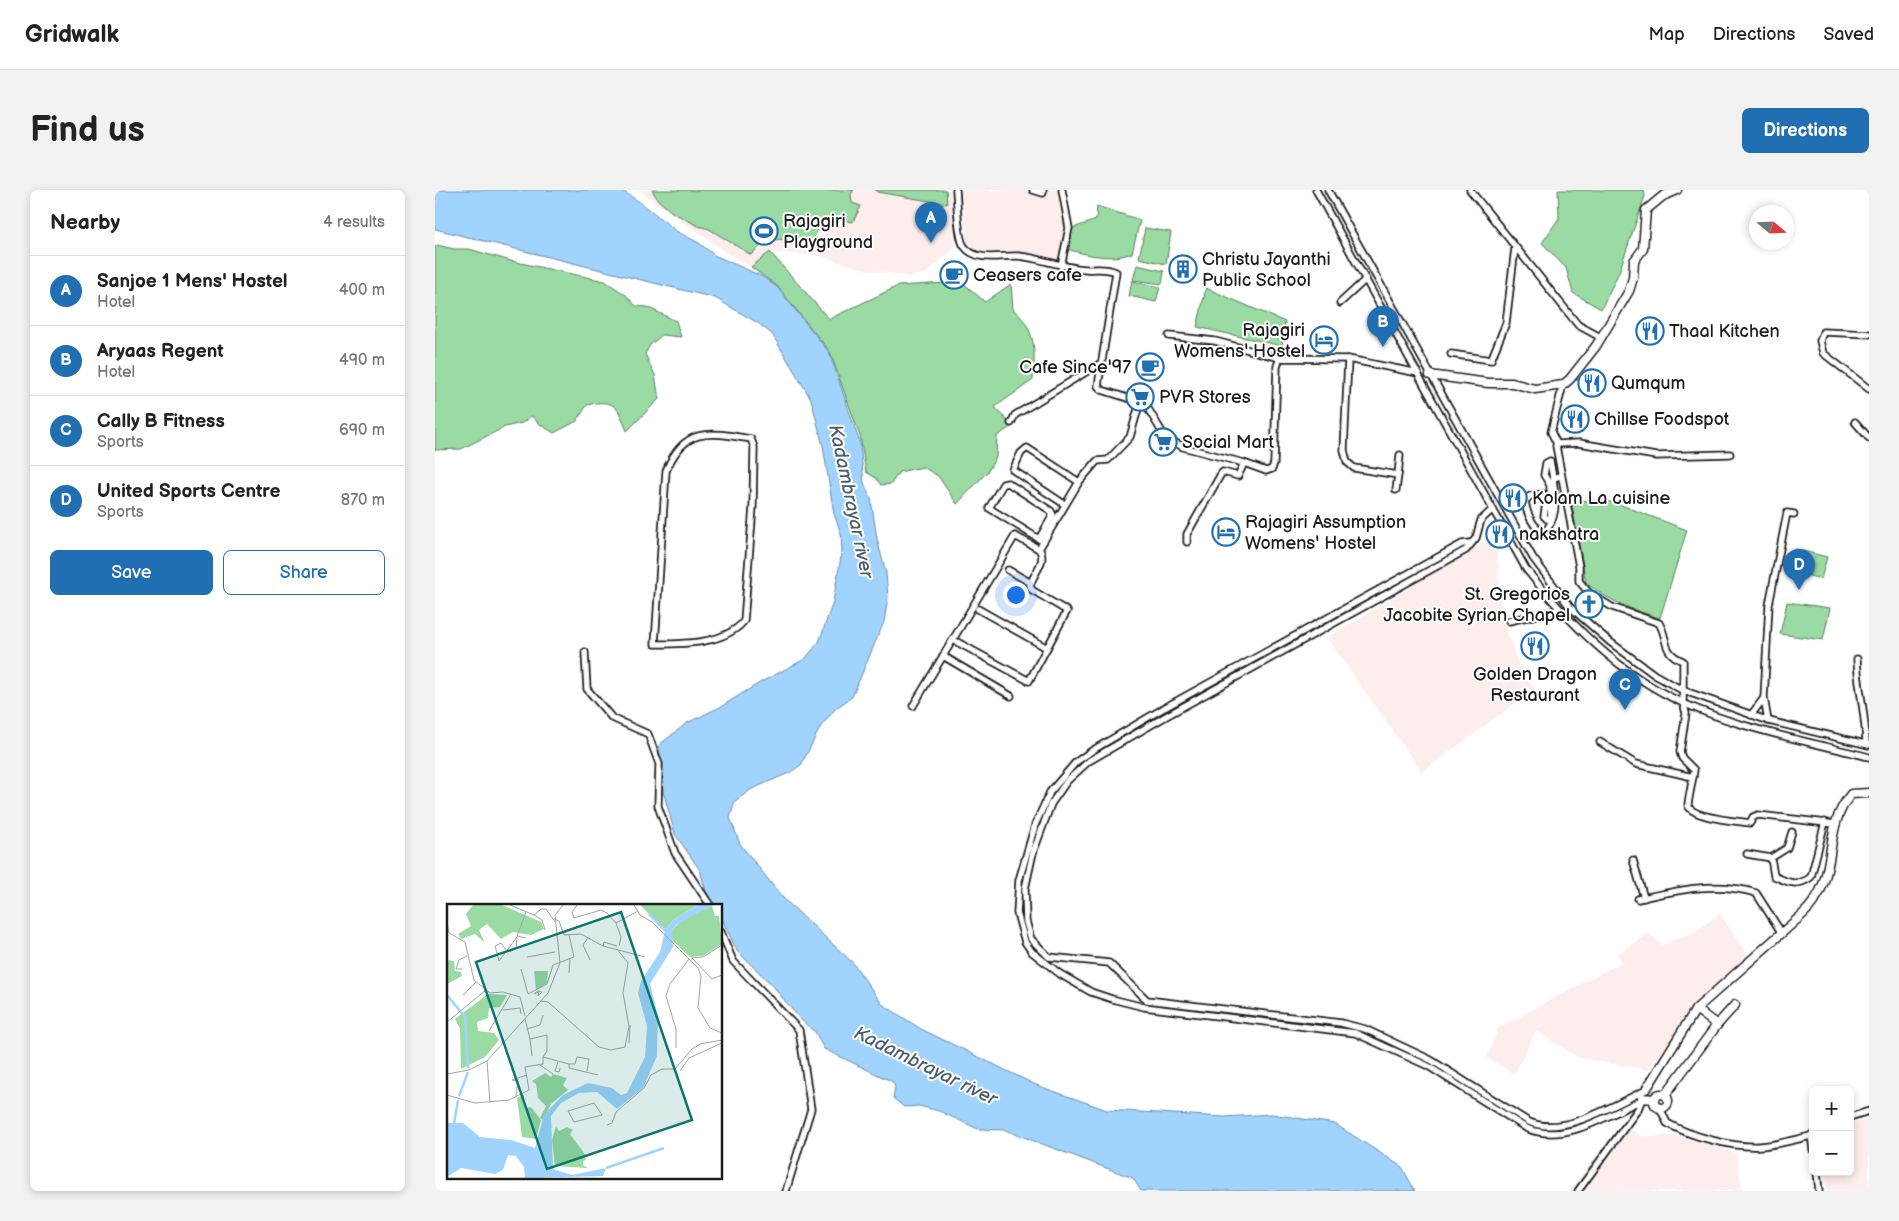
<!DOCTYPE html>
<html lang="en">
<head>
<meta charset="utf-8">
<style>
  body { margin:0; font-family:"Balsamiq Sans",sans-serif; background:#f2f2f2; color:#222 }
  .controls { position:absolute; right:15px; bottom:15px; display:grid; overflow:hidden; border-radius:8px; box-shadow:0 2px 8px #0003 }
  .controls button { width:45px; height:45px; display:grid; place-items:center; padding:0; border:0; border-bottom:1px solid #e0e0e0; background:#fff; color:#222; font:25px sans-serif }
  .compass { position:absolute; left:1314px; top:15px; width:45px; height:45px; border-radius:50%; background:#fff; box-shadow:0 2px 8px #0003; rotate:109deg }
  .you { position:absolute; left:580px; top:404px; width:18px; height:18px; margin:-12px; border:4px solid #fff; border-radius:50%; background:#1a73e8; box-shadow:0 0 0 8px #1a73e833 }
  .badge { display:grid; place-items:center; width:32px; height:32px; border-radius:50%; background:#1f6fb2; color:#fff; font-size:16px; font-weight:700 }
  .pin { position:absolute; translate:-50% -41px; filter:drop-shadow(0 1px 2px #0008) }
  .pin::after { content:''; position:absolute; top:26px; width:18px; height:15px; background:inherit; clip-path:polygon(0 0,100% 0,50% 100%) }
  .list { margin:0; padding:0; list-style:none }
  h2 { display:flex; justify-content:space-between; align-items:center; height:65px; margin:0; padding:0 20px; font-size:21px }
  h2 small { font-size:16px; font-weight:400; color:#767676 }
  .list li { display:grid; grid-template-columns:32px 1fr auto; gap:15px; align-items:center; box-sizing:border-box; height:70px; padding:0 20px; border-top:1px solid #e0e0e0 }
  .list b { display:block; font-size:19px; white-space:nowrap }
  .list p { margin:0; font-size:16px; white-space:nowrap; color:#767676 }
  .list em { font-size:16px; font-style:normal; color:#767676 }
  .actions { display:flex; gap:10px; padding:15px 20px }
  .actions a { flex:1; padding:11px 0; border:1px solid #1f6fb2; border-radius:8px; text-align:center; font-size:18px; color:#1f6fb2 }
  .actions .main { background:#1f6fb2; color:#fff }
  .map { position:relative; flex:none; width:1434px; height:1001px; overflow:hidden; border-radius:8px }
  header { display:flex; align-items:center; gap:30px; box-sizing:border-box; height:70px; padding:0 25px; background:#fff; border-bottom:1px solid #e0e0e0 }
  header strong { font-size:24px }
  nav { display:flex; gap:28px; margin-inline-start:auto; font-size:18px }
  .intro { display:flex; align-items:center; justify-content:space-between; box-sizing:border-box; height:120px; padding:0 30px }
  h1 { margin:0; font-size:35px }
  .button { padding:12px 22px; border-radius:8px; background:#1f6fb2; color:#fff; font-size:18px; font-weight:700 }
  main { display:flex; gap:30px; padding:0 30px }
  aside { flex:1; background:#fff; border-radius:8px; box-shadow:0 2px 8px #0003 }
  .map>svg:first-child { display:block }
  .built { fill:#fdeeed }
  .green { fill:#9adaa3; stroke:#5b7b60 }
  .water { fill:#a0d4fe; stroke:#6b8aa4 }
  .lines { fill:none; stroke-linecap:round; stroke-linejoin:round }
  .street-casing { stroke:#1c1c1c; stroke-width:9 }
  .secondary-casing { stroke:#1c1c1c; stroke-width:11 }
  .street { stroke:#fff; stroke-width:5.5 }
  .secondary { stroke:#fff; stroke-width:8 }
  .labels { text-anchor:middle; stroke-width:4; stroke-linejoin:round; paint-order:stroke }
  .poi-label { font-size:18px; fill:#1c1c1c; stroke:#fff; text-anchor:start }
  .water-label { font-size:19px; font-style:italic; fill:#4a5c6b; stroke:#fff }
  .inset-river { fill:none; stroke:#a0d4fe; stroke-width:2.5 }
  .inset-road { fill:none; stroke:#a4a4a4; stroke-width:1 }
  .view { fill:#0f766e; fill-opacity:0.15; stroke:#0f766e; stroke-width:2.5 }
  .inset-edge { fill:none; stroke:#1c1c1c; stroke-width:2.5 }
</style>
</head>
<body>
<header>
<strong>Gridwalk</strong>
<nav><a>Map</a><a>Directions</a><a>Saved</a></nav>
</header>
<div class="intro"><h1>Find us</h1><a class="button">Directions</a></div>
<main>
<aside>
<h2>Nearby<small>4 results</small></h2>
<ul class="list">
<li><span class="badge">A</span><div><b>Sanjoe 1 Mens' Hostel</b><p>Hotel</p></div><em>400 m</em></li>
<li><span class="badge">B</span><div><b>Aryaas Regent</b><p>Hotel</p></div><em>490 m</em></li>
<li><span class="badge">C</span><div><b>Cally B Fitness</b><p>Sports</p></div><em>690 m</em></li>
<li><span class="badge">D</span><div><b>United Sports Centre</b><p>Sports</p></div><em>870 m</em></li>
</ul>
<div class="actions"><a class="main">Save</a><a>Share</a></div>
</aside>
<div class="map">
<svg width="1434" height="1001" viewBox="0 0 1434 1001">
  <rect width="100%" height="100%" fill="#fff"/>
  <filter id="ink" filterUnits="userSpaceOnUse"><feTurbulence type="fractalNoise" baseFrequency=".02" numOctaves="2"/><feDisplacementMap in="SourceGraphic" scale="10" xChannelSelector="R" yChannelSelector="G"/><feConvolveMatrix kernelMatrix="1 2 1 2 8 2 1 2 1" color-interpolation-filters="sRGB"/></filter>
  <g filter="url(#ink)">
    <g class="built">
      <path d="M203,0H516L520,57L492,83L474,87L424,78L385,66L335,62L316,77L292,63Z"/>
      <path d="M526,0H628L635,37L628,62L622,71L573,61L551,63L532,57Z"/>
      <path d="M1061,345L1066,422L1085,480L1100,499L987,582L892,448Z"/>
      <path d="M1285,724L1313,766L1259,819L1214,880L1144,868L1101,841L1079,884L1052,868L1063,838L1187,772L1182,764L1214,743L1227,755L1261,741Z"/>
      <path d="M1434,929V1001H1392L1389,982H1415V933Z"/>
      <path d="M1187,932L1205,946H1242L1301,963L1308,1001H1135Z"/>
    </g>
    <g class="green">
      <path d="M217,0H419L416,4L417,13L426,16L418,32L392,27L391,32H386L377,52C349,50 336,43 316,65L274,39L263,36L237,22L223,10Z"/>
      <path d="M440,0H511L512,14L442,2Z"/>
      <path d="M1123,0H1209L1210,6L1184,82L1166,119L1138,103L1131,78L1107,53L1124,28Z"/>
      <path d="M662,16L705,30L697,63C678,71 651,65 632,59L638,38L661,30Z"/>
      <path d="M710,38L736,42L731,74L704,68Z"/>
      <path d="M2,55L19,59H34L76,71L170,91L191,105L201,116L212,117L241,131L246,147L227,145L215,155L210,164L220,185L224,209L192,241C183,217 180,208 152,215L142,231L119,243L103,233L97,226L87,233L70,237L26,259L0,260V57Z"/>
      <path d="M335,62L394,129L463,96L527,92L550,112L576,94L578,119C602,140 600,161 598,190L560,217L577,236L562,246L561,267L553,281L522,314L503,286L488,277L464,282L456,294L446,295L441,288L431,282L425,246L395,162L342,96L316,77Z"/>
      <path d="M702,75L729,81L727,94L698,90Z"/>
      <path d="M697,91L725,97L721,112L694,106Z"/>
      <path d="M771,98L850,132L847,156L762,137Z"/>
      <path d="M1136,310L1178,312L1252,340L1225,428C1197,420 1174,411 1151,393Z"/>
      <path d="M1360,359L1392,367L1386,389L1355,381Z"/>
      <path d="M1352,412L1395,418L1388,450L1345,444Z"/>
    </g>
    <path class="water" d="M0,0H186L209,15L241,41L264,53L279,65L326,86L342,97L394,162L425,253L429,293L436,309L442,349L451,383L453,407L449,432L417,507L401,518L386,536L366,575L354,583L317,599L300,611L295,628L305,654L348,708L418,773L447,814L486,839L601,895L672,920L789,927L837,924L900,934L967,977L980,1001H706L698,988L570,940L543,939L504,921L484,916L469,917L458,908L460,897L458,892L389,859L380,842L365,829L337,795L302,761L286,727V715H278L273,709L265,680L240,644L228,601L224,555L252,533L287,516L326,492L370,469L384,452L398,412L407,361L406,343L399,324L388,256L376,209L337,144L323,133L280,108L0,39Z"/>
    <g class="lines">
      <g class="street-casing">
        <g id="street">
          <path d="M521,0C522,11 523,49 529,56C541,73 566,65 583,66C606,68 628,78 651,79C661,80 670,77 681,82L663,196L667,200L705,212"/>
          <path d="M598,0L608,3V0"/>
          <path d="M881,0L1091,379C1134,433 1184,484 1248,513C1306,539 1372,551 1434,567"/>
          <path d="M893,0L1098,368L1135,417L1175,452L1220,485L1247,500L1334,531L1434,555"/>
          <path d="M1035,0L1143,135L1165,147"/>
          <path d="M626,76L634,38L627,0"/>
          <path d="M905,113L931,89"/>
          <path d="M1434,144L1388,142L1385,151L1388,163L1434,199"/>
          <path d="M734,146L780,151L845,168"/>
          <path d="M1016,164L1056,170L1071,133L1080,58"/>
          <path d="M913,169L909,260L912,272L919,278L963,285L961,300"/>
          <path d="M1420,232L1434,248"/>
          <path d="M576,233L580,225L666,173"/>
          <path d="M1122,254L1116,242L1128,195"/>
          <path d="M1295,264L1221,266L1144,253L1122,254L1121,256L1144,377V391L1154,403L1177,417L1224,433C1234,450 1226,462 1248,471V513L1251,523L1245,562L1247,568L1259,580C1258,588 1253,611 1253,615C1256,628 1303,631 1315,633L1318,627L1323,625L1400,634"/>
          <path d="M963,285L965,265"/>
          <path d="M1118,288L1115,271L1111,273L1109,285L1115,295L1116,327L1112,329L1109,326L1111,313L1108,304L1095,306L1090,311C1091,322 1098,338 1109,343C1124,326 1120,309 1118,288L1125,286"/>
          <path d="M573,293L616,321L618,325L604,349L554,318L568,294Z"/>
          <path d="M629,314L578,280L586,263L592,258L644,292"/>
          <path d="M1058,319L1046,330L1041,348L1031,360L733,525L654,571L632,591L616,614L598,663L590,699L591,731L596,749L614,767L674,773L712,810L906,833L930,839L996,870L1094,932C1129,947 1178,915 1211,900"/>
          <path d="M752,352V344L786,284L788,282L803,286L809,273"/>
          <path d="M1035,353L1027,354L729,518L658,560L641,572L615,602L600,635L584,690L582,723L590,752L597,762L625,784L656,802L677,809L709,817L920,843L993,876L1091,938C1130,955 1172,925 1207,910"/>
          <path d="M573,380L596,393"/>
          <path d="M543,419L612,458"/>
          <path d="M1074,431L1124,420"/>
          <path d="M522,452L594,491L632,421L597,400L595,396C598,383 613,371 604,359"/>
          <path d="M220,454L231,281C249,236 275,242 316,249L319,257L318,317L309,431C290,454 250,454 222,454"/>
          <path d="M150,462L152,499L177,528L213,544L224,574L223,616L240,663L275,715"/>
          <path d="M508,466L576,506"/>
          <path d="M1422,469C1423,498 1431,526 1431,554"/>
          <path d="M1329,508L1334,415L1352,323L1359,324"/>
          <path d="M478,516L580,346L604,359L644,292L662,271L673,270L695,247L705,212L712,217L730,247L748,257L809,273L831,281L837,279L839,273L842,176L845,168L913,169L983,183"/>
          <path d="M1316,525L1329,508L1333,531"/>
          <path d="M1165,552L1201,574L1258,587"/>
          <path d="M1312,664L1336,668L1339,686C1354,693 1363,697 1376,687L1390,632"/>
          <path d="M1336,668L1352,658L1357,642"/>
          <path d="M1198,670L1209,708"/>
          <path d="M1203,709C1242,700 1282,691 1321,703L1346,742"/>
          <path d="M286,742L298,771L364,840L376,919L351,1001"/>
          <path d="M1225,918L1232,933C1255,946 1298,958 1325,956C1341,955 1359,950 1375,946"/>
          <path d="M1415,927L1434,921"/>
          <path d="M1376,945L1378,960"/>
          <path d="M1382,982L1384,1001"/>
          <path d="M1143,1001L1203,919L1207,909"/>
        </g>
      </g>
      <g class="secondary-casing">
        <g id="secondary">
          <path d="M995,185L1053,193H1077L1100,199L1128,195L1135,189L1161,156L1194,101L1198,88L1199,71L1208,59L1211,20L1228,6L1242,0"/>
          <path d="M1282,835L1300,815"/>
          <path d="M1212,898L1261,819L1367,725C1408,687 1384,643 1416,604L1434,603"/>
          <circle cx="1226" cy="911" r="7"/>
          <path d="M1230,905L1282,835L1261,819"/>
          <path d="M1207,908L1219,909"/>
        </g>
      </g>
      <use href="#street" class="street"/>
      <use href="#secondary" class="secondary"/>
    </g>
  </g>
  <defs>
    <g id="stadium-ring" transform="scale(1.4375)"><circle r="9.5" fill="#fff" stroke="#1f6fb2" stroke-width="1.5"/><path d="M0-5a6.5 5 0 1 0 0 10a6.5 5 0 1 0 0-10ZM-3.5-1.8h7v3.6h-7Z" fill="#1f6fb2"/></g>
    <g id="building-ring" transform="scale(1.4375)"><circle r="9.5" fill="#fff" stroke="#1f6fb2" stroke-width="1.5"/><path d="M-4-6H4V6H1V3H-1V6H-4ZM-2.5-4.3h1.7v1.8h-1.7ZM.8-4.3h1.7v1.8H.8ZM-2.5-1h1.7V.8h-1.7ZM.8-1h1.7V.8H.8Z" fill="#1f6fb2"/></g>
    <g id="cafe-ring" transform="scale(1.4375)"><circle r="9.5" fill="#fff" stroke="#1f6fb2" stroke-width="1.5"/><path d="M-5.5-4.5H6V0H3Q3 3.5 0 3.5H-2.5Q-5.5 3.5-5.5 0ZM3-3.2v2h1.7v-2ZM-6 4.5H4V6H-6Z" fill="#1f6fb2"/></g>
    <g id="restaurant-ring" transform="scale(1.4375)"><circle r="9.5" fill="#fff" stroke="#1f6fb2" stroke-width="1.5"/><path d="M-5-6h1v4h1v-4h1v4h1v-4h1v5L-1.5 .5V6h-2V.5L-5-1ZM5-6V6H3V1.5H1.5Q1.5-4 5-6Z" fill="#1f6fb2"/></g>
    <g id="hotel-ring" transform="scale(1.4375)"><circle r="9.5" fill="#fff" stroke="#1f6fb2" stroke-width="1.5"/><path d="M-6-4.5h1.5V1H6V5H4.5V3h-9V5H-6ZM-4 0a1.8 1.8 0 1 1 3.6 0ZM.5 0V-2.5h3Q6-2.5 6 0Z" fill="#1f6fb2"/></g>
    <g id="supermarket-ring" transform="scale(1.4375)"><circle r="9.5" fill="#fff" stroke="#1f6fb2" stroke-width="1.5"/><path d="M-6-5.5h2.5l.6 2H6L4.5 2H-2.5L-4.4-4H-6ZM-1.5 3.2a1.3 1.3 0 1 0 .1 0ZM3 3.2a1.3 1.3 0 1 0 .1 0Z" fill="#1f6fb2"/></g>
    <g id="church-ring" transform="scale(1.4375)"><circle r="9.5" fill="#fff" stroke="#1f6fb2" stroke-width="1.5"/><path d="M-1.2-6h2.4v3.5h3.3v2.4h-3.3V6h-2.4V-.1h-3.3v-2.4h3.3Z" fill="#1f6fb2"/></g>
  </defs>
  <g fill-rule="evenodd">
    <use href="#stadium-ring" x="329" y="41"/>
    <use href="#building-ring" x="748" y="79"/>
    <use href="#cafe-ring" x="519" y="85"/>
    <use href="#restaurant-ring" x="1215" y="141"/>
    <use href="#hotel-ring" x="889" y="150"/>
    <use href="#cafe-ring" x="715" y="177"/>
    <use href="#restaurant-ring" x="1157" y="193"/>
    <use href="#supermarket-ring" x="705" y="207"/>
    <use href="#restaurant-ring" x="1140" y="229"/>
    <use href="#supermarket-ring" x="728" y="252"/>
    <use href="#restaurant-ring" x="1078" y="308"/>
    <use href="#hotel-ring" x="791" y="342"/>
    <use href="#restaurant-ring" x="1065" y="344"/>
    <use href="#church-ring" x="1154" y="414"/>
    <use href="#restaurant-ring" x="1100" y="456"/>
  </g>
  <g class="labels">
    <g class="poi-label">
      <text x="348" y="37">Rajagiri<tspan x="348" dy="21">Playground</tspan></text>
      <text x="767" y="75">Christu Jayanthi<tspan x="767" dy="21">Public School</tspan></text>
      <text x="538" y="91">Ceasers cafe</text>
      <text x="870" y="146" text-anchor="end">Rajagiri<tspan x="870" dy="21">Womens' Hostel</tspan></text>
      <text x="1234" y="147">Thaal Kitchen</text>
      <text x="696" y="183" text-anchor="end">Cafe Since'97</text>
      <text x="1176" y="199">Qumqum</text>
      <text x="724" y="213">PVR Stores</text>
      <text x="1159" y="235">Chillse Foodspot</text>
      <text x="747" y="258">Social Mart</text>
      <text x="1097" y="314">Kolam La cuisine</text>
      <text x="810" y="338">Rajagiri Assumption<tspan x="810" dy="21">Womens' Hostel</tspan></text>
      <text x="1084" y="350">nakshatra</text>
      <text x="1135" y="410" text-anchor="end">St. Gregorios<tspan x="1135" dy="21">Jacobite Syrian Chapel</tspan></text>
      <text x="1100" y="490" text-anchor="middle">Golden Dragon<tspan x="1100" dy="21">Restaurant</tspan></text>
    </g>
    <g class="water-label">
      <text transform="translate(417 311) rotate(78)" y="7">Kadambrayar river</text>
      <text transform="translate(491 875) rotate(26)" y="7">Kadambrayar river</text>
    </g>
  </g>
  <g transform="translate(12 714)">
    <rect width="275" height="275" fill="#fff"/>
    <path d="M26,1H55L94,18L97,25L84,31L66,28L54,35L40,20L32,26L38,39L28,30L14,35L11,30L24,22L19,10ZM193,1H251L226,16L218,26ZM265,2L268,12H272L275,40L256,52L243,53L225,36V27L234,16ZM0,56L7,57L8,67L14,68L15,72L0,80ZM87,67H101L100,79L89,86ZM41,90L60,91L53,103L42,104L41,114L30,118L31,127L47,129L52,136L38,153L14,165L13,125L8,115ZM98,169L104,173L106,170L120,174L116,181L121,186L104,200L96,216L93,214L99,202L91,194L89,180L85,177ZM77,191L78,204L84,203L94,216L89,235L75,233L70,194ZM109,222L112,227L120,223L126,226L123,230L137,249L139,256L136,257V261L141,264L108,262L105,236Z" fill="#9adaa3"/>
    <path d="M251,1H267L230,20L225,27L226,43L203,80L211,112L210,152L196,184L170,205L150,188L132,189L114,199L104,212L106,265L125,271L159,264L156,272L78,274L77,263L69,252L61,251L56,266L48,270L14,264L0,273V219H16L33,233L64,236L88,244L97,211L116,191L141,179L165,184L174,191L180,189L198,153L200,122L191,89L194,77L213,48L218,26L226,16Z" fill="#a0d4fe"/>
    <path class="inset-river" d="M202,10L219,27M0,91L18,113L21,164M12,192L21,168M7,220L11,196M159,264L217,244"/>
    <path class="inset-road" d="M63,1L87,11L94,5H99L108,18M130,1L125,8L127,14L154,6L160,9M187,1L193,11L205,18L251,64L254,72L251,104L263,124L275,129M79,8L70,32L79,34M160,9L169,19L191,7M87,11L95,16L98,26M107,15L112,17L117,31L134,30L156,42L198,53M0,19L2,29L18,38L27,76L43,89L56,88L73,93L78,112M169,19L174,33L172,42M141,34L136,41L143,56M156,42L157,38L170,42M59,46L54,39L48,42L52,57L70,33M63,48L69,43L70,34M80,53L108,48M244,54L256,53L275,41M245,54L265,75L275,71M15,65H9L12,56L20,52M74,65L81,90L100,80L106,61L127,53L122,31M122,69L123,54M87,90L92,88L91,92L95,88L91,87L88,89M16,91L29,78M94,97L101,98L152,143L164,146L178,143L182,122L176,89L181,59L170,45M56,106L73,104L74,110M78,115L83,135L100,131V147L96,153L122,160V164L151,171M0,118L39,86M80,125L93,121L96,111M42,127L64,90M83,135L85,152M182,139L183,121M229,144V125L219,92L223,80L242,55M40,157L43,199M111,158L108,167L112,168L113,164M122,160H128L130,153L142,155L140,167M93,161L106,170M233,167L242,154L275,139M0,170L22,166L40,157L101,89L113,59L108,11L116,1M0,191L28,199L62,196L82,186L78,163L96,160V153M69,192L71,177L65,176L80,171M155,211L147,199L121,207L127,218L155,211M160,221L165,219L169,208L197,184L204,171L215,165H228L245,145L253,140L275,136"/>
    <path class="view" d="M174,8L245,216L100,265L29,58Z"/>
    <rect width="275" height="275" class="inset-edge"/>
  </g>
</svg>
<div class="controls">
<button>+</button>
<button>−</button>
</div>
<svg class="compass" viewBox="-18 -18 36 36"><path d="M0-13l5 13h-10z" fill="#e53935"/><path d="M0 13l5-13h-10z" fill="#767676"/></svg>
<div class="you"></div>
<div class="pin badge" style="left:496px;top:53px">A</div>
<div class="pin badge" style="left:948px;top:157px">B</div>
<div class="pin badge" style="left:1190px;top:520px">C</div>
<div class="pin badge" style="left:1364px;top:400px">D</div>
</div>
</main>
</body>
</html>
